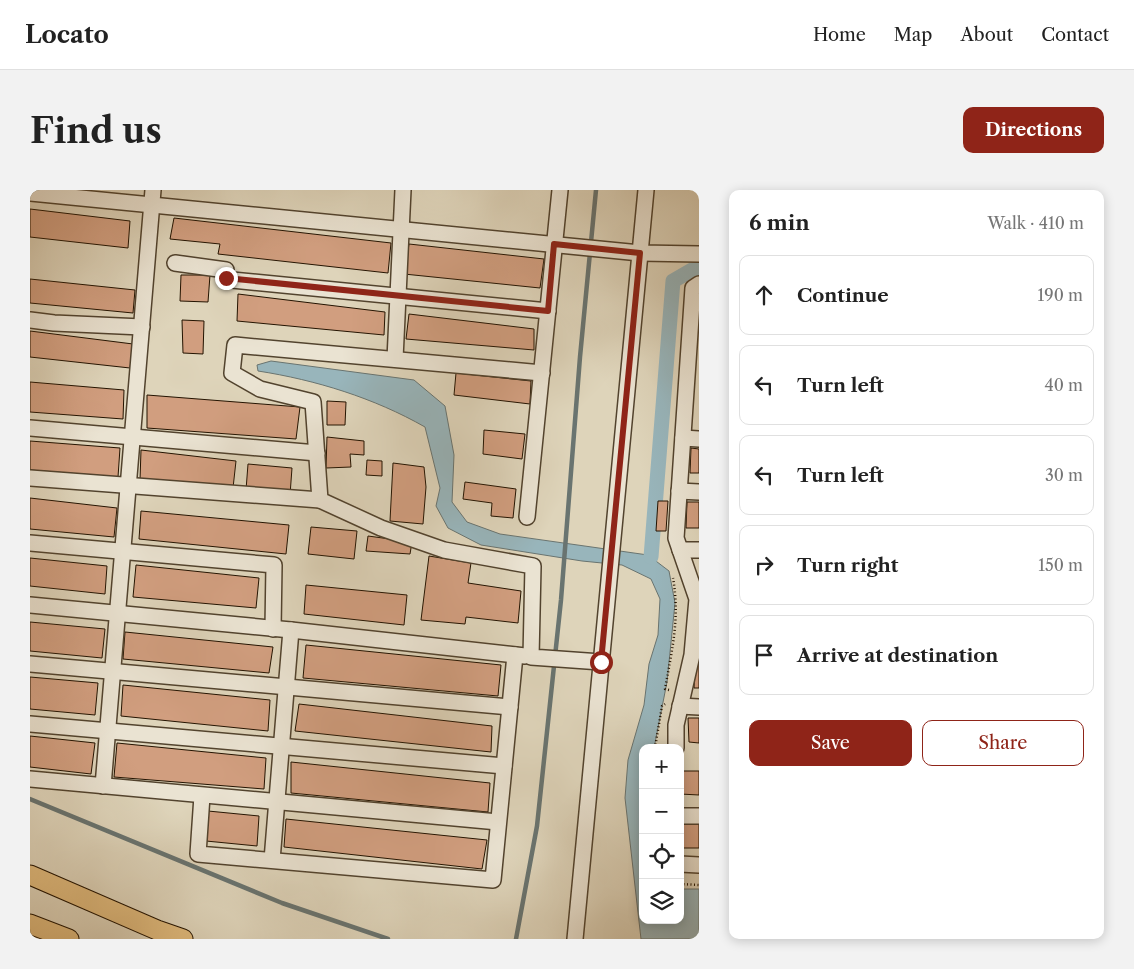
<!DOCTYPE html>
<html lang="en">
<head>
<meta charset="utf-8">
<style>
  body { margin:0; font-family:"Libre Caslon Text",serif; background:#f2f2f2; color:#222 }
  .controls { position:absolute; right:15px; bottom:15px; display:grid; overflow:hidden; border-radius:10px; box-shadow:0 2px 12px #0003 }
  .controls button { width:45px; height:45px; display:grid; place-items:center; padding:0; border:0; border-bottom:1px solid #e0e0e0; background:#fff; color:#222; font:25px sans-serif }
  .stop { position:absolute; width:15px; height:15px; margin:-11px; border:4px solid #8f2418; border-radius:50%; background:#fff }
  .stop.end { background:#8f2418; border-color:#fff; box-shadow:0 1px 5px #0008 }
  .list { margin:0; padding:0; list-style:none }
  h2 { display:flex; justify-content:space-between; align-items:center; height:65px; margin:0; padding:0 20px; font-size:21px }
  h2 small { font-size:16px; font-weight:400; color:#767676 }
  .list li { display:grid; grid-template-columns:32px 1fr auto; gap:15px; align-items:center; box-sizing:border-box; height:80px; margin:0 10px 10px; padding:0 10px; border:1px solid #e0e0e0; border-radius:10px }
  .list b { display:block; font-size:19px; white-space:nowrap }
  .list em { font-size:16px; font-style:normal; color:#767676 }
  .actions { display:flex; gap:10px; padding:15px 20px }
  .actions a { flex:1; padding:11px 0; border:1px solid #8f2418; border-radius:10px; text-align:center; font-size:18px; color:#8f2418 }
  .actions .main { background:#8f2418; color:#fff }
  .icon { flex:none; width:28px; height:28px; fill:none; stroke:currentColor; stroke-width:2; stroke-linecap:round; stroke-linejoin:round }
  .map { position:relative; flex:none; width:669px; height:749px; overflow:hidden; border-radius:10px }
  header { display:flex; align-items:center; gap:30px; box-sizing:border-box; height:70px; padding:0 25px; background:#fff; border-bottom:1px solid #e0e0e0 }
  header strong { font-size:24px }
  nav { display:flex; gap:28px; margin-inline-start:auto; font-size:18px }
  .intro { display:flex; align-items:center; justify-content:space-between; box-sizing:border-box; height:120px; padding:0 30px }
  h1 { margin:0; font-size:35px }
  .button { padding:12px 22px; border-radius:10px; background:#8f2418; color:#fff; font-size:18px; font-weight:700 }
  main { display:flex; gap:30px; padding:0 30px }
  aside { flex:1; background:#fff; border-radius:10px; box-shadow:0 2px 12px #0003 }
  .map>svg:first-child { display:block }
  .water { fill:#98b5bb; stroke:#697470 }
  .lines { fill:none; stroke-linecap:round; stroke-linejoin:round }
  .stream { stroke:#697470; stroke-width:4.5 }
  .canal { stroke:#98b5bb; stroke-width:15 }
  .building { fill:#d19e7f; stroke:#231300 }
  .minor-casing { stroke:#52432e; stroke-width:18 }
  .major-casing { stroke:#231300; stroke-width:21 }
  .path { stroke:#231300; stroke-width:2.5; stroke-dasharray:1 2.5; stroke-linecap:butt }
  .minor { stroke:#eae3d2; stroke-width:15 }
  .major { stroke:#dfba7d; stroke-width:19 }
  .route { stroke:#8f2418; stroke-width:6 }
</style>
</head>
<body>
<header>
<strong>Locato</strong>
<nav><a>Home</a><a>Map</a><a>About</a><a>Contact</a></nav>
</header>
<div class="intro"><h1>Find us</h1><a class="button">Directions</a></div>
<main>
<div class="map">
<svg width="669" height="749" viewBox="0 0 669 749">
  <rect width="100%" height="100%" fill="#ded4ba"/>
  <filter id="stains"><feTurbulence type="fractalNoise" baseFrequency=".004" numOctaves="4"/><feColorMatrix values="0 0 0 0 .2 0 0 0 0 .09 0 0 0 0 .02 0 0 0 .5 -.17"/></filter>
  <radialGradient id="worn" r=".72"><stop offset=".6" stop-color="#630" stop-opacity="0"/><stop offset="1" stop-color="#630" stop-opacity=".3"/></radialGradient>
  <path class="water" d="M241,171L384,190L415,216L424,265L422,312L437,332L470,344L618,365L639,381L645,413L637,492L624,558H613V730H650V699H669V749H611L595,608L598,570L614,515L619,474L628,445L630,409L621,389L592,375L552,371L451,355L418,338L406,316L410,298L395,237C344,208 286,190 228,181L227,175Z"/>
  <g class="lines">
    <g class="stream">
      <path d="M0,609L252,713L358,749"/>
      <path d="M486,749L507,636L531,410L550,167L566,0"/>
    </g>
    <path class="canal" d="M621,367L643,91L662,80H669"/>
  </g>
  <g class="building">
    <path d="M0,19L100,31L98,58L0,47Z"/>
    <path d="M144,28L361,53L358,83L188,64L190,54L140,49Z"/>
    <path d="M379,54L514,69L510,98L374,84Z"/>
    <path d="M151,85H180L178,112L150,111Z"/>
    <path d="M0,89L105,100L103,123L0,113Z"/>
    <path d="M208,104L355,122L354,145L207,131Z"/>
    <path d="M379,124L504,139V160L376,149Z"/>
    <path d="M152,130L174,131L173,164L153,163Z"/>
    <path d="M0,141L103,154L100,178L0,167Z"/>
    <path d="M426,183L501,191L500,214L424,205Z"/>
    <path d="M0,192L94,200L93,229L0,222Z"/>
    <path d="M117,205L270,217L266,249L117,238Z"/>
    <path d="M297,211L316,212L315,235H297Z"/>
    <path d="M454,240L495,244L492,269L453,264Z"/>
    <path d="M297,247L334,251V265L320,264L321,277L296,278Z"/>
    <path d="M0,251L90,258L88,287L0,280Z"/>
    <path d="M661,258L669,259V283H660Z"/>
    <path d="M111,260L206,271L203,298L110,290Z"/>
    <path d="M337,270L352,271V286L336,285Z"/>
    <path d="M363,273L394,277L396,297L393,334L360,331Z"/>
    <path d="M218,274L262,278L260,305L216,300Z"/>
    <path d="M435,292L486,299L483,328L461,326L462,313L433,309Z"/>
    <path d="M0,308L87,318L84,347L0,339Z"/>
    <path d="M628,311H638L636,341H626Z"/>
    <path d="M657,312H669V338H656Z"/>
    <path d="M111,321L259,335L256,364L109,349Z"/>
    <path d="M281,337L327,341L324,369L278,364Z"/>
    <path d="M338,346L382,352L380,364L336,361Z"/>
    <path d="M399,366L441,373L438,393L491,401L488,433L436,427L435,434L391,430Z"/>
    <path d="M0,368L77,376L75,404L0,396Z"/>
    <path d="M106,375L229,388L226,418L103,407Z"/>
    <path d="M276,395L377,405L374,435L274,424Z"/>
    <path d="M0,432L75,439L72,468L0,461Z"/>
    <path d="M95,442L243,457L239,483L93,469Z"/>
    <path d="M276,455L471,475L468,506L273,488Z"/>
    <path d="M665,474H669V498H664Z"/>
    <path d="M0,487L68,493L65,525L0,519Z"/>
    <path d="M93,495L240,510L238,541L91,526Z"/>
    <path d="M269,514L462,536L461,562L265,541Z"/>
    <path d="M658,528H669V553L659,552Z"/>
    <path d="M0,546L65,553L61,584L0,577Z"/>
    <path d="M87,553L236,568L234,599L84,587Z"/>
    <path d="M261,572L460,593L458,622L261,603Z"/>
    <path d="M650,581H669V605L650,604Z"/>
    <path d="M178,621L229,626L227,656L176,651Z"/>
    <path d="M256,629L457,650L452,679L254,657Z"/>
    <path d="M651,632L669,633V658H650Z"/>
  </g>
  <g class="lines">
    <g class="minor-casing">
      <g id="minor">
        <path d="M0,3L610,63L669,64"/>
        <path d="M145,73L196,80V89L202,90L518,121"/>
        <path d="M0,130L24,133L112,137"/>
        <path d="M365,169L373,0"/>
        <path d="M512,183L205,155L202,183L230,199L283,212L290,310L351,338L414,360L503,376L501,467L571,472"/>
        <path d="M0,238L287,263"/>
        <path d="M653,248L669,249"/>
        <path d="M0,288L290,310"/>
        <path d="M649,301L669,302"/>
        <path d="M497,327L530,0"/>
        <path d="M0,353L244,375L243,439"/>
        <path d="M650,360H669"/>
        <path d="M0,415L261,440L495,466"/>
        <path d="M0,474L480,517"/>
        <path d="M650,516L669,517"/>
        <path d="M0,534L474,576"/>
        <path d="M646,558V535L662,465L667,409L646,348L663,98L669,94"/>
        <path d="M0,589L468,632"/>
        <path d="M73,596L123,0"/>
        <path d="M172,606L168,664L463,690L485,465"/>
        <path d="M650,626H669"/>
        <path d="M242,670L261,440"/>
        <path d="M650,674L669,675"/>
        <path d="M545,749L616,0"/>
      </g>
    </g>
    <g class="major-casing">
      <g id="major">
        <path d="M0,685L127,740L153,749"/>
        <path d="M0,734L39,749"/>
      </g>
    </g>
    <g class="path">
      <path d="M639,500L635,499C642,460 650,428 643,388"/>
      <path d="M625,558L632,516L635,514"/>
      <path d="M650,694L669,695"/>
    </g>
    <use href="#minor" class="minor"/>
    <use href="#major" class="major"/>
  </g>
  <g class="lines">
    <path class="route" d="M196,88L518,121L524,54L610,63L571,472"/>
  </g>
  <rect width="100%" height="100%" filter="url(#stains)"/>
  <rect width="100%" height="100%" fill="url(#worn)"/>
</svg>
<div class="controls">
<button>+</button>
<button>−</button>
<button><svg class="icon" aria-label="locate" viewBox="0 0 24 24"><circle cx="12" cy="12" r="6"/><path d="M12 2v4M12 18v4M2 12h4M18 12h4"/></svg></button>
<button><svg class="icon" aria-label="layers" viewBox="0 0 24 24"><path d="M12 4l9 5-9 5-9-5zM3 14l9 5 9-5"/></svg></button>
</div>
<div class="stop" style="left:571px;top:472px"></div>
<div class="stop end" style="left:196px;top:88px"></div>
</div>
<aside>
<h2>6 min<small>Walk · 410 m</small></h2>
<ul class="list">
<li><svg class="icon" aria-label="ahead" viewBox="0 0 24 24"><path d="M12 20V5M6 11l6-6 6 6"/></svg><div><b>Continue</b></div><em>190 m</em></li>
<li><svg class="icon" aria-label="left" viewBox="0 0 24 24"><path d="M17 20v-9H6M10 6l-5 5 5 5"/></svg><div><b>Turn left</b></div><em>40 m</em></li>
<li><svg class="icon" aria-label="left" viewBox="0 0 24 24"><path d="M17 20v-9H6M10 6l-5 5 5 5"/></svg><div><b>Turn left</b></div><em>30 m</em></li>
<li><svg class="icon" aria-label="right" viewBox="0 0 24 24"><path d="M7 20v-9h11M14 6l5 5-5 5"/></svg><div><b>Turn right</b></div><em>150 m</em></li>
<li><svg class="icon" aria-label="arrive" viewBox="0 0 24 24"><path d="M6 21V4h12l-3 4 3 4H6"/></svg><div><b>Arrive at destination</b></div></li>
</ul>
<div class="actions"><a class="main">Save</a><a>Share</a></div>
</aside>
</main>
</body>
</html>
